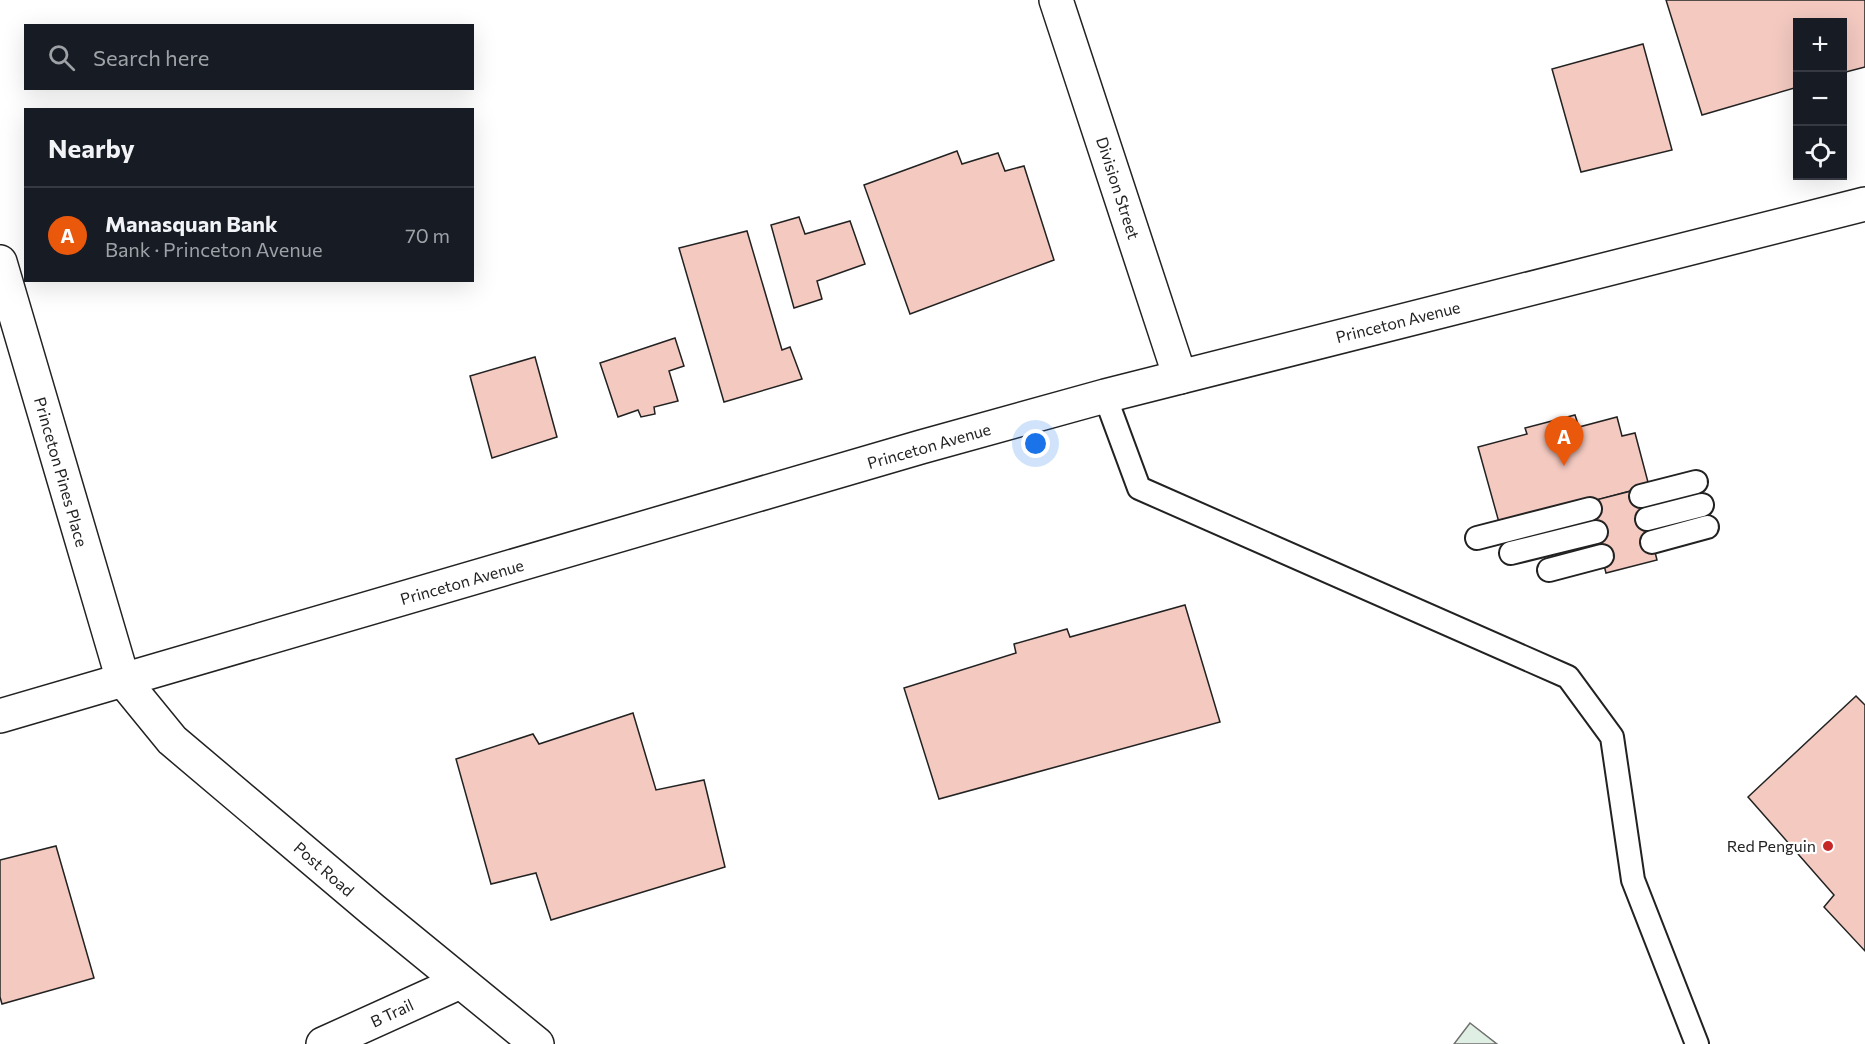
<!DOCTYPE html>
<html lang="en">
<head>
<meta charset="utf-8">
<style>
  body { margin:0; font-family:Commissioner,sans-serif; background:#242831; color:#f1f3f6 }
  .controls { position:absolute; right:18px; top:18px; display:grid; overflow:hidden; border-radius:0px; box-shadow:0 6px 24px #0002 }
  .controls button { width:54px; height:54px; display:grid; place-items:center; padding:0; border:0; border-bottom:2px solid #363941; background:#171b24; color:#f1f3f6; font:30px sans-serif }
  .you { position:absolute; left:1036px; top:444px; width:21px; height:21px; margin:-15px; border:4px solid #fff; border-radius:50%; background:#1a73e8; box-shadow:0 0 0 9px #1a73e833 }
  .badge { display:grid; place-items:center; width:39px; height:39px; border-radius:50%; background:#ea580c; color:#fff; font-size:20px; font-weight:700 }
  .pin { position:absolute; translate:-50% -50px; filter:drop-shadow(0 2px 3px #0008) }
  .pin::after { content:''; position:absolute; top:32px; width:21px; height:18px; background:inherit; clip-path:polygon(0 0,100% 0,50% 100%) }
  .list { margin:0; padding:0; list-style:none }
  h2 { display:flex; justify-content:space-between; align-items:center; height:78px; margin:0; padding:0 24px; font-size:26px }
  h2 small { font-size:20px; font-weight:400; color:#9ea1a6 }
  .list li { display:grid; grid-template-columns:39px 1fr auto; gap:18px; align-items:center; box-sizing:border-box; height:96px; padding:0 24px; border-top:2px solid #363941 }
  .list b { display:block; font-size:22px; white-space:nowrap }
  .list p { margin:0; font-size:20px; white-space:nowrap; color:#9ea1a6 }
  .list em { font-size:20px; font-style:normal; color:#9ea1a6 }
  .icon { flex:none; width:33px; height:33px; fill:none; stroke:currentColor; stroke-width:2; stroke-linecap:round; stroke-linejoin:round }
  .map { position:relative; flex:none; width:1865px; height:1044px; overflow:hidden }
  .search { position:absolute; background:#171b24; box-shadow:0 6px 24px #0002; left:24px; top:24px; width:450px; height:66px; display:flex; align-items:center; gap:15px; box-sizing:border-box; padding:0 21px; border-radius:0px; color:#9ea1a6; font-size:22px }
  .panel { position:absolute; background:#171b24; box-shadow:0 6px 24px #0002; left:24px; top:108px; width:450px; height:174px; border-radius:0px }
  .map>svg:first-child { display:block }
  .green { fill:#e0efe3; stroke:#6f6f6f; stroke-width:1.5 }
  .building { fill:#f3c9c0; stroke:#222; stroke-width:1.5 }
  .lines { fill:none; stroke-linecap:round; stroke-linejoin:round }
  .service-casing { stroke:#222; stroke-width:26 }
  .minor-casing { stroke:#222; stroke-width:36 }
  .secondary-casing { stroke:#222; stroke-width:36 }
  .primary-casing { stroke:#222; stroke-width:36 }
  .service { stroke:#fff; stroke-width:22 }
  .minor { stroke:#fff; stroke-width:33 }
  .secondary { stroke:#fff; stroke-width:33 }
  .primary { stroke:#fff; stroke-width:33 }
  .poi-dot { fill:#c62828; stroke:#fff; stroke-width:2 }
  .labels { text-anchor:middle; stroke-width:4.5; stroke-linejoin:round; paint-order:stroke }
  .street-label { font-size:16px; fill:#222; stroke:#fff }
  .poi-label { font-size:16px; fill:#222; stroke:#fff; text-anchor:end }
</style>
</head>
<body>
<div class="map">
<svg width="1865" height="1044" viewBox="0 0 1865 1044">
  <rect width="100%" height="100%" fill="#fff"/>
  <path class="green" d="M1470,1023L1497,1044H1454Z"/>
  <g class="building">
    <path d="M1666,0H1865V67L1842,73V22H1798V87L1702,115Z"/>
    <path d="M1643,44L1672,150L1581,172L1552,69Z"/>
    <path d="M957,151L962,164L998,153L1005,171L1024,166L1054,260L910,314L864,185Z"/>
    <path d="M799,217L805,234L850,221L865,264L817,281L822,299L794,308L771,225Z"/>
    <path d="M747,231L782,350L790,347L802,379L724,402L679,248Z"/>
    <path d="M675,338L684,366L669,371L678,401L654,407L655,414L641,417L638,410L618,417L600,363Z"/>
    <path d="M535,357L557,437L492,458L470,376Z"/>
    <path d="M1575,415L1579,427L1617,417L1622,436L1635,433L1649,486L1500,526L1478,447L1527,434L1525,428Z"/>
    <path d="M1639,489L1657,560L1606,573L1588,502Z"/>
    <path d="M1185,605L1220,722L939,799L904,688L1016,653L1014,644L1067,629L1070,637Z"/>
    <path d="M1856,696L1865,705V951L1824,907L1834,895L1748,797Z"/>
    <path d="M633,713L656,790L704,780L725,867L551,920L536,873L491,884L456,759L533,734L539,744Z"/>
    <path d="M56,846L94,978L2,1004L0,997V860Z"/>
  </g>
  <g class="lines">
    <g class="service-casing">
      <g id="service">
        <path d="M1105,396L1139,488L1568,677L1612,737L1633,880L1697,1044"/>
        <path d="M1641,496L1696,482"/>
        <path d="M1647,519L1702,505"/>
        <path d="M1477,538L1590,509"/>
        <path d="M1652,542L1707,527"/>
        <path d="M1511,553L1596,532"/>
        <path d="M1549,570L1602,556"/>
      </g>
    </g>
    <g class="minor-casing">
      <g id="minor">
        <path d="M1056,0L1180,377"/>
        <path d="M0,262L123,680"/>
        <path d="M323,1044L460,982"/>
      </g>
    </g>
    <g class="secondary-casing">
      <path id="secondary" d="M0,716L123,680"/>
    </g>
    <g class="primary-casing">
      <path id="primary" d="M537,1044L373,910L172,740L123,680L921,447L1105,396L1865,204"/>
    </g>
    <use href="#service" class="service"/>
    <use href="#minor" class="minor"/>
    <use href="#secondary" class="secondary"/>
    <use href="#primary" class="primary"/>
  </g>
  <circle class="poi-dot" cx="1828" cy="846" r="6"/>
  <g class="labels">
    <g class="street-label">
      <text transform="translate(1118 188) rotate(72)" y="6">Division Street</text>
      <text transform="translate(1398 322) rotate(-14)" y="6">Princeton Avenue</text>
      <text transform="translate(929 446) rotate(-16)" y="6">Princeton Avenue</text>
      <text transform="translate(61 472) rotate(74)" y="6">Princeton Pines Place</text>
      <text transform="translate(462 582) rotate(-16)" y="6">Princeton Avenue</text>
      <text transform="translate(324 869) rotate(41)" y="6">Post Road</text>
      <text transform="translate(392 1013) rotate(-25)" y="6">B Trail</text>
    </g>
    <g class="poi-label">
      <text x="1816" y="852">Red Penguin</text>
    </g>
  </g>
</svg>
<div class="controls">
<button>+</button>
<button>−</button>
<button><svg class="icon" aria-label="locate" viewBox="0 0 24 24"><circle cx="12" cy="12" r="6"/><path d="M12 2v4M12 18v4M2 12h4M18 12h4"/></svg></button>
</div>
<div class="you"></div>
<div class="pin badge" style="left:1564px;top:466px">A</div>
<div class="search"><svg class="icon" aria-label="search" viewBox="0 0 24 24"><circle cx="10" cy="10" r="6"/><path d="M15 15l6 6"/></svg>Search here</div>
<section class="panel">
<h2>Nearby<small></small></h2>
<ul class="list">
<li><span class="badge">A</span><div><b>Manasquan Bank</b><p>Bank · Princeton Avenue</p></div><em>70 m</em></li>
</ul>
</section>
</div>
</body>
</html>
